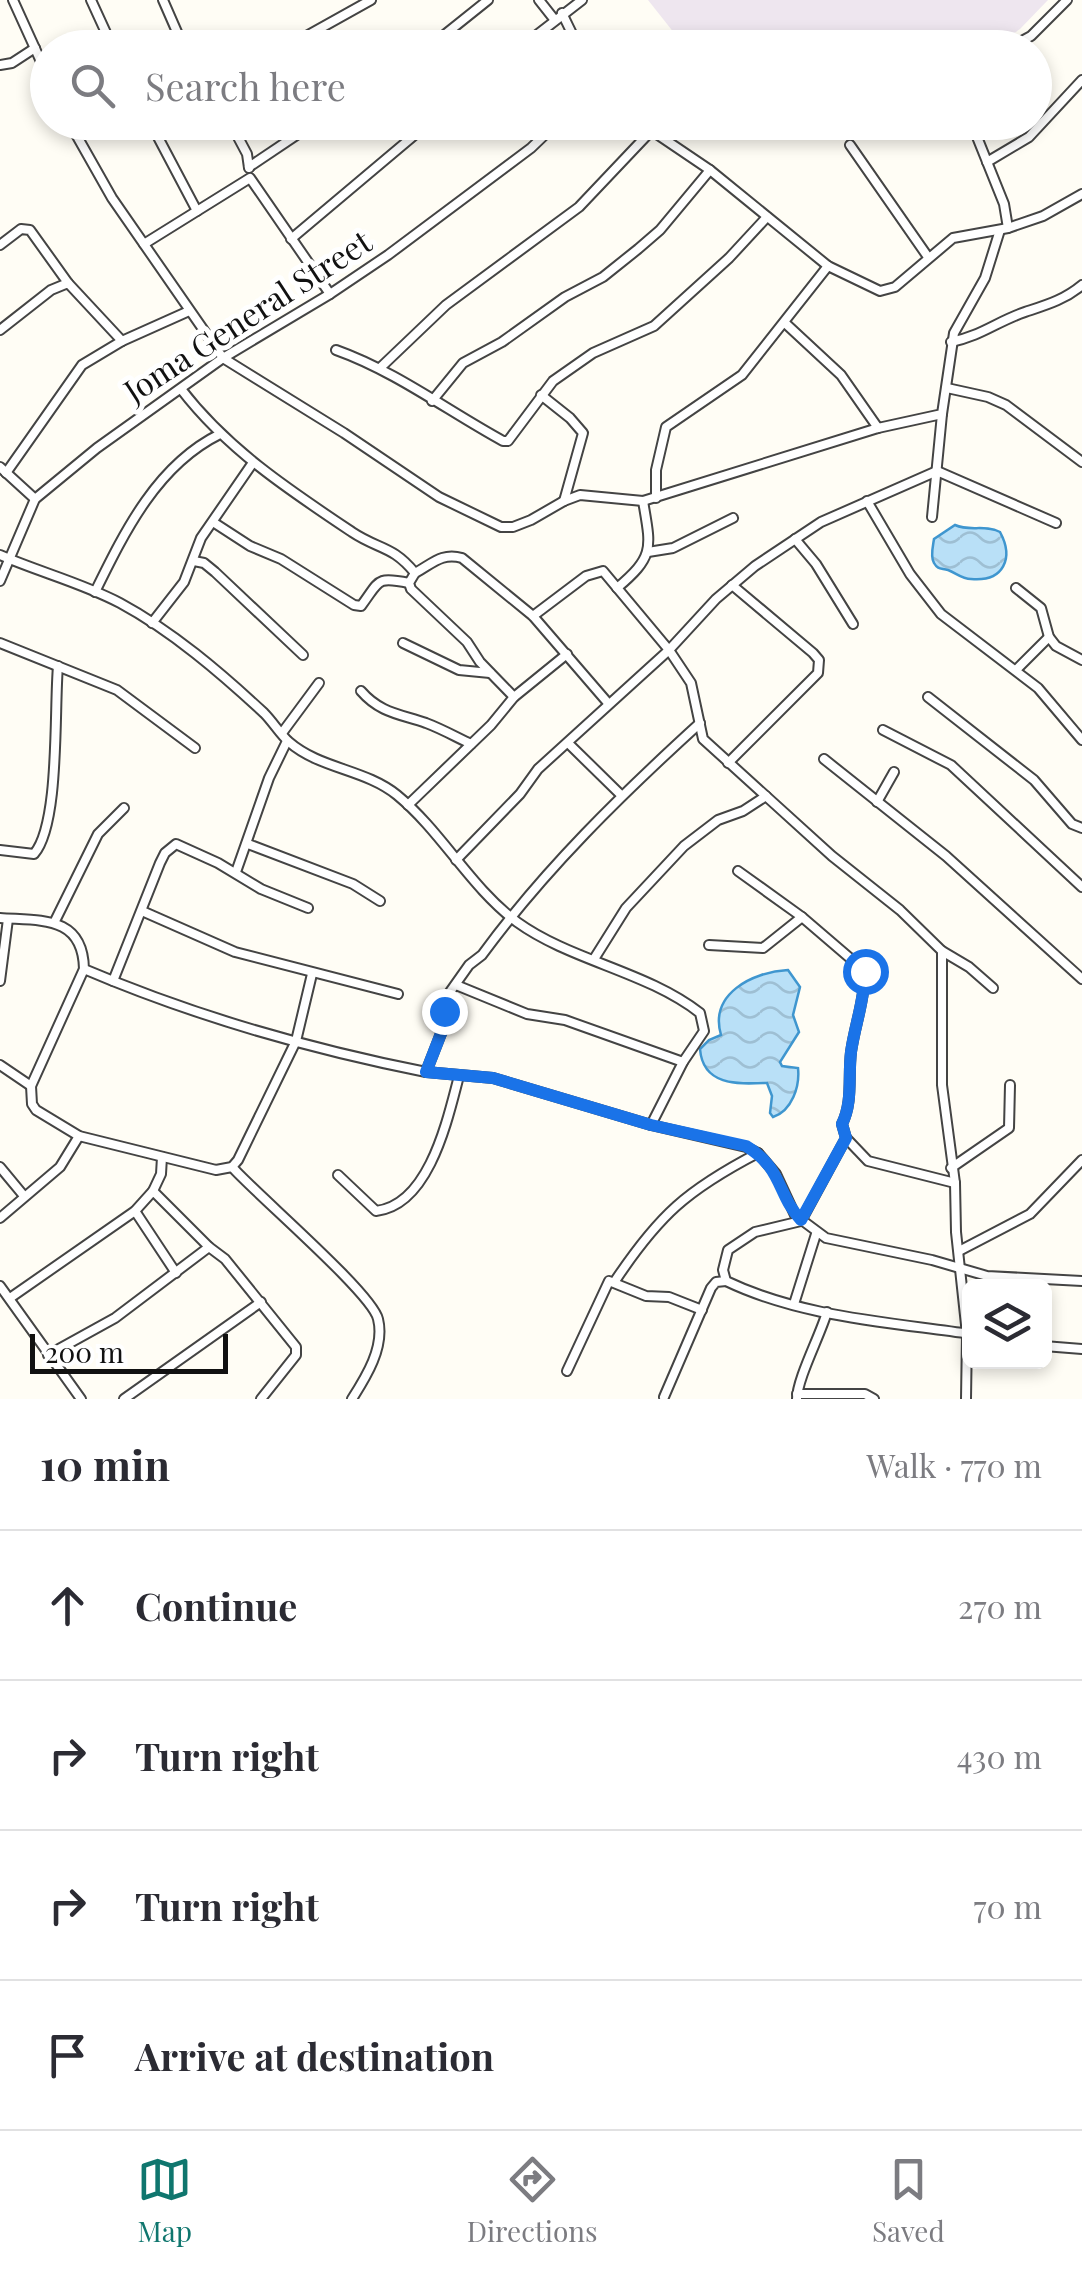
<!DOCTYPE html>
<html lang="en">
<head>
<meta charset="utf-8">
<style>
  body { margin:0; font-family:"Playfair Display",serif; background:#f7f7f7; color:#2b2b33 }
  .controls { position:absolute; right:30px; bottom:30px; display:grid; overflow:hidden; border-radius:15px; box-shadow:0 5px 15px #0003 }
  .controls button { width:90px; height:90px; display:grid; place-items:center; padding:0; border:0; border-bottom:2px solid #e1e1e2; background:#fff; color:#2b2b33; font:50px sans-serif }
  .scale { position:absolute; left:30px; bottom:25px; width:198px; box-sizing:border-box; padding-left:10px; border:5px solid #111; border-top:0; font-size:28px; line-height:35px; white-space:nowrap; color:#111; -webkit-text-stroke:8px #fff; paint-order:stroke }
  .stop { position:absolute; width:30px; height:30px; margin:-22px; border:8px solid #1a73e8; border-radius:50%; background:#fff }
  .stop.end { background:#1a73e8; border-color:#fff; box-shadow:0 2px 10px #0008 }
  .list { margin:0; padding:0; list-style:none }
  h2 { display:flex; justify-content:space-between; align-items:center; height:130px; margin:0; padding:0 40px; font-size:42px }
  h2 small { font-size:32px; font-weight:400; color:#7c7c81 }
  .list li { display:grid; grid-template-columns:65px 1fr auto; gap:30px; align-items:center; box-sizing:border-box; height:150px; padding:0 40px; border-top:2px solid #e1e1e2 }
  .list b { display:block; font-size:38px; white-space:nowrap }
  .list em { font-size:32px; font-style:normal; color:#7c7c81 }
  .icon { flex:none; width:55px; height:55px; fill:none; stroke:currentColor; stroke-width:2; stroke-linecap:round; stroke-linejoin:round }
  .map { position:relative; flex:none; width:1082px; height:1399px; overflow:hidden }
  .search { position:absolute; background:#fff; box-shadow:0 5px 15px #0003; left:30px; right:30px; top:30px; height:110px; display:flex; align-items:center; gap:25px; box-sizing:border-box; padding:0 35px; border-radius:55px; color:#7c7c81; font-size:38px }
  .sheet { height:730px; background:#fff }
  nav { display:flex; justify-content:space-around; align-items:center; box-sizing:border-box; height:140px; border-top:2px solid #e1e1e2; background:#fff; font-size:28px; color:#7c7c81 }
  nav a { display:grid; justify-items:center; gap:5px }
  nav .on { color:#0f766e }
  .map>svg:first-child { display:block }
  .industrial { fill:#eee6ef }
  .water { fill:url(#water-waves); stroke:#3f96cf; stroke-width:2.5 }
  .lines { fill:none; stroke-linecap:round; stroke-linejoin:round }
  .minor-casing { stroke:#444; stroke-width:12 }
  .minor { stroke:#fff; stroke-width:8 }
  .route { stroke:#1a73e8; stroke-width:12 }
  .labels { text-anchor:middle; stroke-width:10; stroke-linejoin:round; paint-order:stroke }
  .street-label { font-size:32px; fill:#111; stroke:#fff }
</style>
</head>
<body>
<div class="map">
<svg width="1082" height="1399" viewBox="0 0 1082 1399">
  <defs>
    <pattern id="water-waves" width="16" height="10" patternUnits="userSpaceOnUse" patternTransform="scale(2.5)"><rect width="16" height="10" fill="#b9e0f7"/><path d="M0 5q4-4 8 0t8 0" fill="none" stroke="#9ebfd3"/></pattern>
  </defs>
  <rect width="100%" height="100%" fill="#fffdf5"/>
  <path class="industrial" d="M648,0H1048L1020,29L1003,41L983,47L686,48Z"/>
  <g class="water">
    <path d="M955,525C970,532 984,524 1000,532C1014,558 1004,582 971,579C962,579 956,573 948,570C941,568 938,570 934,563C930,557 933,546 934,539Z"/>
    <path d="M788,970L800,987L793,1015L799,1032L780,1062L782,1066L798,1068C800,1086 792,1111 773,1117L770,1113L772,1096L767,1083C740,1084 703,1087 700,1049L709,1040L721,1035C709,994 752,972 788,970Z"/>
  </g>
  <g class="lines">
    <g class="minor-casing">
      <g id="minor">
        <path d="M13,0L48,77"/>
        <path d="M91,0L113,48"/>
        <path d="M163,0L184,48"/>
        <path d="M539,0L554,19"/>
        <path d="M562,13L579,48"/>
        <path d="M285,48L371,0"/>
        <path d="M428,48L488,0"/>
        <path d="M520,48L582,0"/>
        <path d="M1009,48L1031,36L1067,0"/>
        <path d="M0,65L12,63L35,48"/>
        <path d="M69,122L112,198L223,358L344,433L439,497L501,527H513L531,520L564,501L580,495L643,501L878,428L942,414L954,333L985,278L1000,230"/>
        <path d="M150,122L197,211"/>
        <path d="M230,122L247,154L249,168"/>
        <path d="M639,122L710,170L828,266L880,291L895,287L953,238L1008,228L1043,216L1082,194"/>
        <path d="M971,122L1004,204L1008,228"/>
        <path d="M850,145L928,257"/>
        <path d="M987,162L1029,137L1082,80"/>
        <path d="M249,167L316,122"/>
        <path d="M291,239L430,122"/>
        <path d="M144,244L250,178L330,294"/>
        <path d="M0,245L21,229L30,230L68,283"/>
        <path d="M785,323L841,375L878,428"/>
        <path d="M0,330L51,290L68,283L122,341"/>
        <path d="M951,342C981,336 998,321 1025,312C1046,305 1064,300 1082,285"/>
        <path d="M336,350C395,371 448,411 503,441H508L553,381L593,353L654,326L729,258L767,217"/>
        <path d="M380,368L446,305L579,207L651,131"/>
        <path d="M947,388L988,397L1006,405L1082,462"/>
        <path d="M181,389C227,449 289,490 352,532C379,550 392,545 415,573L409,583L411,589L467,642L480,662L514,697"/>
        <path d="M541,395L570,418L583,433L564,501"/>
        <path d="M432,401L463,363L502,342L565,297L603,277L638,249L660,230L710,170"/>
        <path d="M0,467L35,499"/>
        <path d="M6,473L82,365L122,341L189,311"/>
        <path d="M656,498V470L666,427L742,375L828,266"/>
        <path d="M867,501L910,574L941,614L1038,688L1082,740"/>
        <path d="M932,517L942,414"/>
        <path d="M213,522L250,546L281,559L354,605L361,606C380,581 375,576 409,583"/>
        <path d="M795,539L816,564L853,624"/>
        <path d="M648,552L673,548L733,518"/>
        <path d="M0,555C39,572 82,583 120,603C172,631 221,673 264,713C273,722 280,734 289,742C320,769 365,769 397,795C442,832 470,887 517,922C571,961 646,971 700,1013L704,1031L683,1062L651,1125"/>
        <path d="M194,561L204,563L215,572L303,655"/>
        <path d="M415,573C432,564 442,552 462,558L533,616L608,703"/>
        <path d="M0,581L35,499L97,448L223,358L330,294L388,255L531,148L558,122"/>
        <path d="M617,588C655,556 651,548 643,501"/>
        <path d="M1016,588L1041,608L1049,637L1056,646L1082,660"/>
        <path d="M95,592C125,531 157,465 220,434"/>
        <path d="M533,616L586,576L603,571L669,650L691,683L703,739L832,856L900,910L942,951V1085L955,1183L956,1232L967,1334L966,1399"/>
        <path d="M152,623L184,582L201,538L252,464"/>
        <path d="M0,643L117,690L195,748"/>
        <path d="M403,643L459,670L490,673"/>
        <path d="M1016,670L1049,637"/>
        <path d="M361,691C380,713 400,714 426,723C442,729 456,737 471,744"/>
        <path d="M928,697L1034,780L1072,824L1082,828"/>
        <path d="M883,730L951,765L1082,887"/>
        <path d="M282,733L319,683"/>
        <path d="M568,743L621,795"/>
        <path d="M824,759L946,856L1082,979"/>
        <path d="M728,763L818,673L819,660L813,653L732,585"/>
        <path d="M877,802L894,772"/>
        <path d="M408,805L491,725L514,697L567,654"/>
        <path d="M248,844L353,884L380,901"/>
        <path d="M0,850L34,854C60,824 54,710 58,666"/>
        <path d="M456,860L520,794L538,769L669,650L716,599L755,566L821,522L937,471L1056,523"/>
        <path d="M738,871L802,917L865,971C865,999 855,1024 851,1052C848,1077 853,1102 842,1124L846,1138L801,1221L755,1232L728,1250L723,1270L726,1281C801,1317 888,1322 970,1334"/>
        <path d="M236,872L269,778L287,741"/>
        <path d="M142,911L235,952L398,994"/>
        <path d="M0,918C40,921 83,915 84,969C194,1016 310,1049 426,1072L442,1031L445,999L469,965L482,955C545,869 621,795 700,723"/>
        <path d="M55,921L98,834L124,808"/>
        <path d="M709,945L763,948L802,917"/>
        <path d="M942,951L969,967L993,988"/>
        <path d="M594,959L626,908L684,846L718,820L743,811L766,796"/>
        <path d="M84,969L31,1086L32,1104L36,1110L79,1136L216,1170L232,1167L238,1160L296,1041L312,974"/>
        <path d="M0,981L8,919"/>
        <path d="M113,981L160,863L165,853L176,844L218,863L261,889L308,908"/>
        <path d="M456,985L527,1014L565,1020L683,1062"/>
        <path d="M0,1065L31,1086"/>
        <path d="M426,1072L493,1078L651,1125L746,1147L758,1153L776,1174L795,1215L826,1238L932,1260L987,1276L1082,1281"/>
        <path d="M846,1138L868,1161L955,1183"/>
        <path d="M0,1167L24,1196"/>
        <path d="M232,1167C257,1195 372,1293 378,1319C385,1347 366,1377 352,1399"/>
        <path d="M951,1168L1009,1128L1010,1085"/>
        <path d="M338,1175L376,1211C430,1205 448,1117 459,1076"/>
        <path d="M153,1191L161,1174L162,1157"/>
        <path d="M135,1211L176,1273"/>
        <path d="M0,1218L60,1167L79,1136"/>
        <path d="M959,1251L1030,1214L1082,1160"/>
        <path d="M615,1281C659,1215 687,1190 758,1153"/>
        <path d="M0,1286L81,1399"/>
        <path d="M10,1298L135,1211L153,1191L209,1247"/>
        <path d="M794,1304L816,1234"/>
        <path d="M1044,1346L1082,1349"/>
        <path d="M48,1355L115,1318L209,1247L225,1259L296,1347V1355L261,1399"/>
        <path d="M567,1371L609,1281L646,1296L669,1297L702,1310"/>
        <path d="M797,1394H865L874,1399"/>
        <path d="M664,1397L711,1288L716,1282L726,1281"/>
        <path d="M124,1399L261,1302"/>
        <path d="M797,1399C797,1379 820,1336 827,1312"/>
      </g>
    </g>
    <use href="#minor" class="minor"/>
  </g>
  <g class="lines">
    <path class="route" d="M444,1011L442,1031L426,1072L493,1078L651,1125L746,1146C783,1168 777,1195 801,1220L846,1138L842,1124C853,1102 848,1077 851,1052C855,1024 865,999 865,971"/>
  </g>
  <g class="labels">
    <g class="street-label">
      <text transform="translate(248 317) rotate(-33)" y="11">Joma General Street</text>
    </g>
  </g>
</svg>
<div class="controls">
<button><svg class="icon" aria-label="layers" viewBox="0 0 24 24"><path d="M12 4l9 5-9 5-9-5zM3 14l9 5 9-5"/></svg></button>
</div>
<div class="scale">200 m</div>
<div class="stop" style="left:865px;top:971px"></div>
<div class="stop end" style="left:444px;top:1011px"></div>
<div class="search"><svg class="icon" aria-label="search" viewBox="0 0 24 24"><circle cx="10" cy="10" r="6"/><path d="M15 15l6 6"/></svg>Search here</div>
</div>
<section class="sheet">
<h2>10 min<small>Walk · 770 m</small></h2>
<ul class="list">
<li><svg class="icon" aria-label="ahead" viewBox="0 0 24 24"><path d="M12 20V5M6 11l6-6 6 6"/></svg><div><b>Continue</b></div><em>270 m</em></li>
<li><svg class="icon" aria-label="right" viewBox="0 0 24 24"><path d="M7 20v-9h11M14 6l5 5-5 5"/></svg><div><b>Turn right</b></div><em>430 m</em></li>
<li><svg class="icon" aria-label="right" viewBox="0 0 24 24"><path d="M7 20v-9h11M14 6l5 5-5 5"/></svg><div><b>Turn right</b></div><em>70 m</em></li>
<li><svg class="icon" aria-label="arrive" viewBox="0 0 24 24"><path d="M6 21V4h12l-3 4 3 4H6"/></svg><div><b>Arrive at destination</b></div></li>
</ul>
</section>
<nav>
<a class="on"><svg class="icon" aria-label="map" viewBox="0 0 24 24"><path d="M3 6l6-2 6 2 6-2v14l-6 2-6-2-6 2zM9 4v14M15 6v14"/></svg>Map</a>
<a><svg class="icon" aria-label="directions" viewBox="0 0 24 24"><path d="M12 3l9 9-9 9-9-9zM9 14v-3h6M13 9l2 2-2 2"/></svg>Directions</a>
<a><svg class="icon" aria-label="saved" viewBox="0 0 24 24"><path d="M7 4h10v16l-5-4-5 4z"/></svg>Saved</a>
</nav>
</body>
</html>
